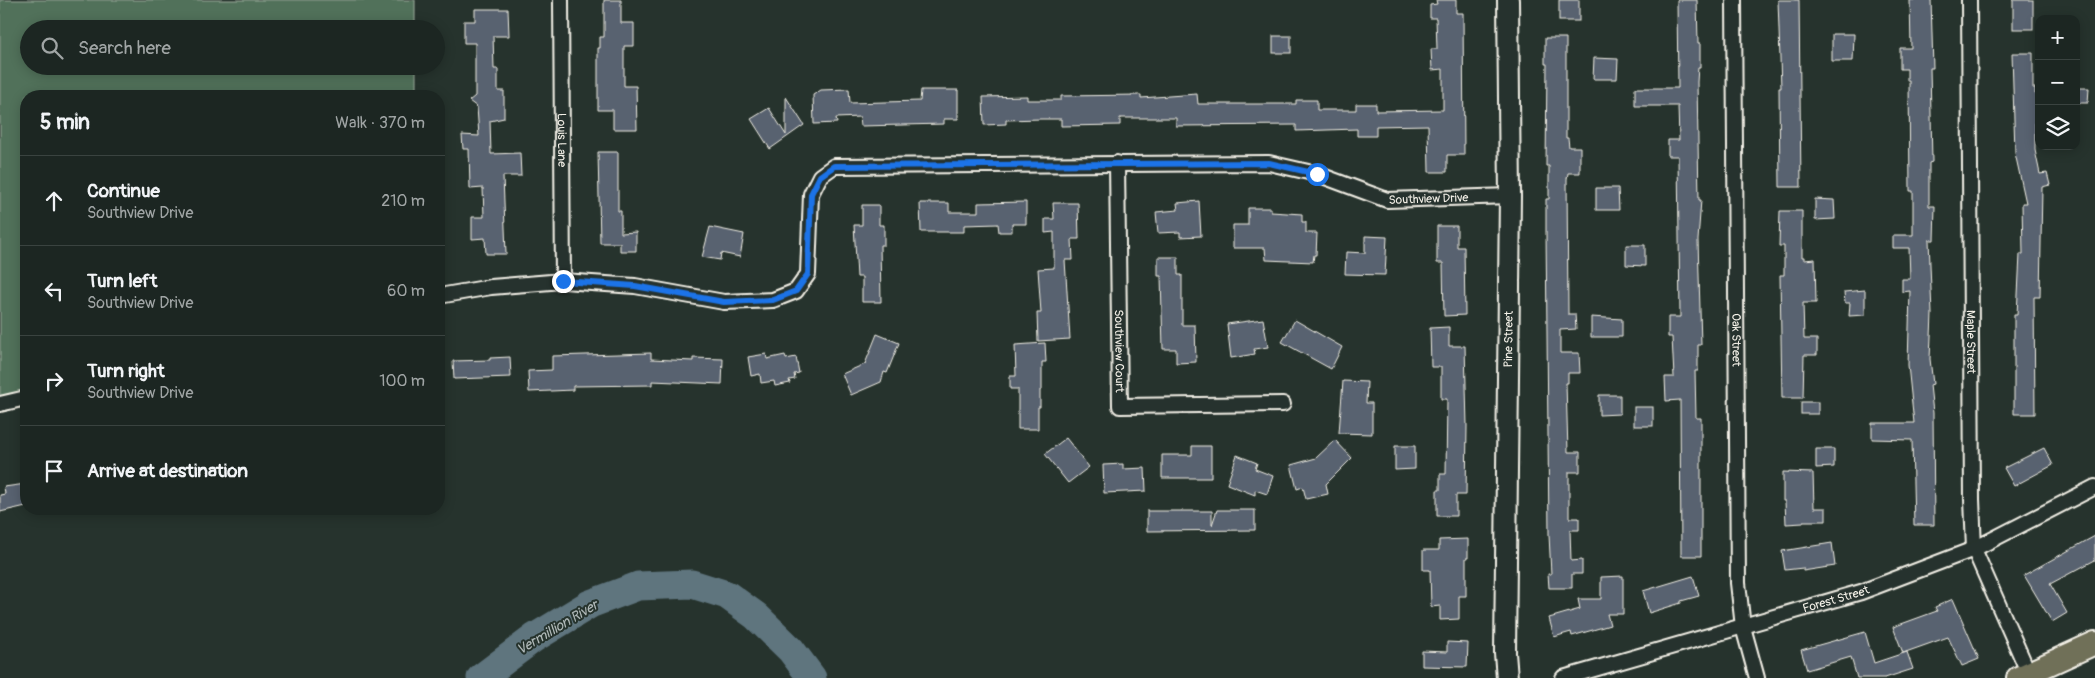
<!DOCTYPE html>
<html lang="en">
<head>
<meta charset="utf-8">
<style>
  body { margin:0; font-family:Pangolin,sans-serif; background:#29322f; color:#f1f3f6 }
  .controls { position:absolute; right:15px; top:15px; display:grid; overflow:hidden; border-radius:10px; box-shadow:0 2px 12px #0003 }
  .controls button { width:45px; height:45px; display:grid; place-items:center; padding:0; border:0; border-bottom:1px solid #3a4340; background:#1c2622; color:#f1f3f6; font:25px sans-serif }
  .stop { position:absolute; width:15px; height:15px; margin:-11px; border:4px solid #1a73e8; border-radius:50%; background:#fff }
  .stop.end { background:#1a73e8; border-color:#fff; box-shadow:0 1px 5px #0008 }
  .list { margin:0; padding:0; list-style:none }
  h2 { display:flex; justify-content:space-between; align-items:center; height:65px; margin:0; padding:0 20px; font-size:21px }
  h2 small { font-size:16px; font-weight:400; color:#a0a5a5 }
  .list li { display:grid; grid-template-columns:32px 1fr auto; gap:15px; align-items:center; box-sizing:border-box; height:90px; padding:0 20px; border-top:1px solid #3a4340 }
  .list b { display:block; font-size:19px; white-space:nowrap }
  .list p { margin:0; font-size:16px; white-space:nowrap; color:#a0a5a5 }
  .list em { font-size:16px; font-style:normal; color:#a0a5a5 }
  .icon { flex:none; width:28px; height:28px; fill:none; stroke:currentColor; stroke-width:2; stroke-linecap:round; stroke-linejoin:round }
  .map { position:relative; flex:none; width:2095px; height:678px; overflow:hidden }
  .search { position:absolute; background:#1c2622; box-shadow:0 2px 12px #0003; left:20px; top:20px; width:425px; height:55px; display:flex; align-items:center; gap:12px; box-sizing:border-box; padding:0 18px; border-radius:28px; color:#a0a5a5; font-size:19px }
  .panel { position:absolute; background:#1c2622; box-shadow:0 2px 12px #0003; left:20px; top:90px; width:425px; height:425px; border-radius:20px }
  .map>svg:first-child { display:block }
  .green { fill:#51715a; stroke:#a2b1a1 }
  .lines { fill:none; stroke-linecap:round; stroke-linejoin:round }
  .river { stroke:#5e747e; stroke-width:29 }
  .building { fill:#58626f; stroke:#f4f1e8 }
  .street-casing { stroke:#f4f1e8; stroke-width:18 }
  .secondary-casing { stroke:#f4f1e8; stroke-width:24 }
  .primary-casing { stroke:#f4f1e8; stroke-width:26 }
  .street { stroke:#26332d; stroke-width:14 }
  .secondary { stroke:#26332d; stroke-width:20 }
  .primary { stroke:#706f59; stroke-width:22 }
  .route { stroke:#1a73e8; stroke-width:6 }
  .labels { text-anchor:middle; stroke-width:4; stroke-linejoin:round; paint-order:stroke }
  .street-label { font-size:12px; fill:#f4f1e8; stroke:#26332d }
  .water-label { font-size:14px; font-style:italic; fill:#b0b9b8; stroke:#26332d }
</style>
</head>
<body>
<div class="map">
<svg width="2095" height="678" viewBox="0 0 2095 678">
  <rect width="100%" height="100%" fill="#26332d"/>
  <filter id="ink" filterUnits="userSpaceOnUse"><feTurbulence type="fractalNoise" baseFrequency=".02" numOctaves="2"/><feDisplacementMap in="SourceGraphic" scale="10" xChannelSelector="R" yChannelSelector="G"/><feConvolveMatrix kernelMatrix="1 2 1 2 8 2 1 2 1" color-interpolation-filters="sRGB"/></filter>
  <g filter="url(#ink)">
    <path class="green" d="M0,0H415V29H29V66H416V96H26V398L0,404Z"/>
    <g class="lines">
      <path class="river" d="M481,678L534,638L590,604L638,586L692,584L727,595L756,616L791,650L812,678"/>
    </g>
    <g class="building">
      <path d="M604,0H621V23H634V46H624V86H636L637,129H613V110H598V48H600V37H604Z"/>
      <path d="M1436,0H1456V13H1463L1464,155H1447V172H1429L1428,125L1376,126V136H1357V129L1296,131V125L1176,126V118H1120V125L1061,126V119H1041L1006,120V124L984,125L983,97L1027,96V100H1061V96L1141,95V98L1197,94L1198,104H1296V100H1317V110H1356V104H1376V111L1443,110V69L1432,70L1431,49H1437L1436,18H1430V5L1437,4Z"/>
      <rect x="1559" y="0" width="20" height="21"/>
      <path d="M1677,0H1697L1698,43H1700V67H1698L1697,82L1699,200H1701L1698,240L1701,345H1698V371H1695L1696,418H1701V556H1681L1680,400L1666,401L1665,377H1674L1672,337H1668V317H1680L1678,156H1668V140H1679L1678,106H1635V88H1678Z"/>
      <path d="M1778,0H1799L1801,187H1780L1779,88H1781Z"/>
      <path d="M1910,0H1931L1933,68H1930L1932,162L1929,163V206H1935L1934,240H1929L1932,314L1930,359L1933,384L1930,385L1933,413L1934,525H1914L1912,440L1872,439V423H1914L1908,365L1910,291L1902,292V279H1910L1909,248H1893V235H1913V191H1910L1909,81H1907V69H1900V48H1911Z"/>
      <rect x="2013" y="0" width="20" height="29"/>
      <path d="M475,9H508L509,36H493L494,69H498V91H504V118L490,121L491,154L520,153L521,176H503L506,254H486L485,238L472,239V217H484L483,188L470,189L469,149H463L462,135L479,136L477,107L469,101L475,96V43H464V21H475Z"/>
      <path d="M1832,34H1854L1853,61H1832Z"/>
      <rect x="1273" y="36" width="18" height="17"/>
      <path d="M1545,38H1566V138H1568L1569,147H1580V173H1568L1567,179L1568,314H1575L1576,329L1560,330V353H1579L1580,373H1568V383H1566L1568,452H1580V472H1569V518H1579V530H1570L1571,561L1582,560V574H1572V588H1549L1548,574H1551L1549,535L1546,231V199H1549V166H1546L1547,64H1545Z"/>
      <path d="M2012,53H2033V88H2035V94H2039V108H2035V150L2040,174L2047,173L2050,185L2042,187L2040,297H2034L2035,414H2014V315H2017L2020,254H2023L2022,203H2026L2015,153Z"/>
      <path d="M1594,58L1618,59L1617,79H1593Z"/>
      <path d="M2076,88H2089L2088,103H2076Z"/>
      <path d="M849,89L850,103L920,101L921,90H958V119H944V124L861,126L860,117L836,118L837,123L814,124L813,95L821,90Z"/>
      <path d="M786,97L804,125L770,149L751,119L769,108L786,135Z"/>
      <path d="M598,152H618V211H621V233L636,232V251H620V243H600Z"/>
      <path d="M1596,188H1618L1619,210H1596Z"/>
      <path d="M1815,199L1834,200L1835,219L1815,220Z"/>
      <path d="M1199,201L1201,236L1180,237V232L1158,233L1156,212L1178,210L1177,203Z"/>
      <path d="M1026,202V224H1012V232H999L998,224L964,225V232H921L920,203H949V212H978V203Z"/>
      <path d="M1053,203H1078L1079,239H1072L1073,260H1065L1070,339L1038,341L1037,313H1041L1038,269L1054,268V232L1045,233V219H1054Z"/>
      <path d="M862,205H879V225H884V245H880L881,302H862V277H857L854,225H862Z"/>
      <path d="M1248,208H1271V212L1302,214V222H1306V233H1317L1316,255H1314L1313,262L1266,260L1265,248H1233V225H1248Z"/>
      <path d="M1780,211H1802V257H1804V260L1815,259L1816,303H1803L1804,339H1817V355H1804L1803,398H1782L1780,275H1784V246H1779Z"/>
      <path d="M1437,226H1457V247H1464L1465,315L1444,316L1443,263H1437Z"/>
      <path d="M710,227L744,234L740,257L721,253L720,260L702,257Z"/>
      <path d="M1365,236L1387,237L1385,275L1345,274L1346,252L1365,253Z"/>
      <path d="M1626,245H1645V266L1626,265Z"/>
      <path d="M1158,257H1178V275H1182V325H1195L1196,362L1176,363V349H1163L1161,276H1158Z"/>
      <path d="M1865,290V315L1849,316L1850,303H1845L1844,292Z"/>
      <path d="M1591,317L1622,319V337H1591Z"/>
      <path d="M1263,319L1268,347L1254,349L1255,354L1231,358L1227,324Z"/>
      <path d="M1295,320L1342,347L1331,369L1282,342Z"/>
      <path d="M1449,327V346H1465L1467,426L1466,495H1456V516H1437V490H1440V474H1446L1447,399H1441V367H1431L1430,328Z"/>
      <path d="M877,334L899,343L887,373L884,372L881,382L851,395L842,374L865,364Z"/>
      <path d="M1045,343L1046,362H1042V390H1040V407H1038V429H1018V389H1010V376H1016L1015,345Z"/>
      <path d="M651,353V359L693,361V358L723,359L722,384L652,381V385L573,386V390L529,392L528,371L552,370V356Z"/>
      <path d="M766,354L767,359L785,355L786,359L796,357L799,373L794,374L795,379L789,380L790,383L775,386L774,381L761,383L760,374L751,376L748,357Z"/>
      <path d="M510,357L511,377L454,379L453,361L490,360V358Z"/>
      <path d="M1343,381L1367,382L1366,403H1372V434L1339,433Z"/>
      <path d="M1599,395H1620V414L1599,415Z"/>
      <rect x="1801" y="402" width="17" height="12"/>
      <rect x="1634" y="407" width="19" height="19"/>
      <path d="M1066,438L1089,467L1068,483L1045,454Z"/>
      <path d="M1335,440L1352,458L1326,484L1328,494L1306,499L1303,487L1297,489L1291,465L1316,458Z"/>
      <path d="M1192,446H1211V478H1162V455H1192Z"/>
      <path d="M1395,446H1415V469L1395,470Z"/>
      <path d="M2044,448L2053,465L2014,486L2004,468Z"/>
      <path d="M1816,449H1834V467L1816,468Z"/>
      <path d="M1237,455L1257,463L1255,469L1273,476L1267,494L1255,490V495L1227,484Z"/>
      <path d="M1123,464V469L1145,468L1146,491L1104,493L1103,465Z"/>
      <path d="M1783,472L1813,473L1814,508H1826V521H1803V523L1786,524L1785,501H1783Z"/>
      <path d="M26,484V506L0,512V495L5,494L4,487Z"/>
      <path d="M1217,510H1255V530L1147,531V511H1212V525Z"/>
      <path d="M2095,536V560L2050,584L2067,613L2052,622L2024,575Z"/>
      <path d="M1468,539V558H1466V596H1459V619L1440,620V606L1431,607L1430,570H1423V550H1439V540Z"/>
      <path d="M1832,543L1835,566L1803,571V568L1785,570L1782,551Z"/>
      <path d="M1623,576V614H1607L1610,625L1572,636L1571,632L1554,637L1549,618L1580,609L1578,599H1601V577Z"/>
      <path d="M1693,576L1699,596L1681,601V603L1649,613L1643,591Z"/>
      <path d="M1953,599L1979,659L1962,666L1948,637L1903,653L1893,627L1937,611L1935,607Z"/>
      <path d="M1865,632L1874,663L1907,652L1913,669L1885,678H1857L1851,657L1807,670L1801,650Z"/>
      <path d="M1447,642L1468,643L1467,667L1422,666V651L1447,652Z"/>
    </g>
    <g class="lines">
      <g class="street-casing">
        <g id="street">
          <path id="s1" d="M561,0L563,281"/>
          <path id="s2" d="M1734,0L1738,583L1743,627L1757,678"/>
          <path id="s3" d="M1969,0L1972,499L1974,549L2029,674"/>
          <path id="s4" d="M1117,163L1120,406L1283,404"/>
          <path id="s5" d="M439,296L491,287L563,281L635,286L724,302L773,300L796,291L808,274L811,194L820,176L834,166L1269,163L1317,174L1387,200L1510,196"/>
          <path d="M0,404L26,398"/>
          <path id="s6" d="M1563,678L1861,592L1974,549L2095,487"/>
        </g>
      </g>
      <g class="secondary-casing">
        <g id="secondary">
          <path id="s7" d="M1507,678L1505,653L1510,196L1508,0"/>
        </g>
      </g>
      <g class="primary-casing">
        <path id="primary" d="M2018,678L2095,643"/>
      </g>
      <use href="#street" class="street"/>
      <use href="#secondary" class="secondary"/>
      <use href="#primary" class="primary"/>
    </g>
  </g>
  <g class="lines" filter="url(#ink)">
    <path class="route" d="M563,281L635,286L724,302L773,300L796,291L808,274L811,194L820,176L834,166L1269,163L1317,174"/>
  </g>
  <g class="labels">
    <g class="street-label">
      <text dy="4" stroke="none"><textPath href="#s1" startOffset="140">Louis Lane</textPath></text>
      <text dy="4" stroke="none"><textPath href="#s5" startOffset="1100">Southview Drive</textPath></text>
      <text dy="4" stroke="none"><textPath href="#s7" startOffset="339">Pine Street</textPath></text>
      <text dy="4" stroke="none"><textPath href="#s2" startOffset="340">Oak Street</textPath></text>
      <text dy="4" stroke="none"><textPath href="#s3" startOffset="342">Maple Street</textPath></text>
      <text dy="4" stroke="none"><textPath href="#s4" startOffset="188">Southview Court</textPath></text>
      <text dy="4" stroke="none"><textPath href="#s6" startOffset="284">Forest Street</textPath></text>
    </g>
    <g class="water-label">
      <text transform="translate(557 627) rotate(-31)" y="5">Vermillion River</text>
    </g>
  </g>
</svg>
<div class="controls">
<button>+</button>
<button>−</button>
<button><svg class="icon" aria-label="layers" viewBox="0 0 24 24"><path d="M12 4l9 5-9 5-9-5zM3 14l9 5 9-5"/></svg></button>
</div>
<div class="stop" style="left:1317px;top:174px"></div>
<div class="stop end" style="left:563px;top:281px"></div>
<div class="search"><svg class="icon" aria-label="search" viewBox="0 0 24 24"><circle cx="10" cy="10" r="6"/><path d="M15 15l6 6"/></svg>Search here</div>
<section class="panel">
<h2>5 min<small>Walk · 370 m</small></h2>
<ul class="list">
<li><svg class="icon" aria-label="ahead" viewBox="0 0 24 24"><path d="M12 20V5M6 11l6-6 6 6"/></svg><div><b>Continue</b><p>Southview Drive</p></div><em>210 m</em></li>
<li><svg class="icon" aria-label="left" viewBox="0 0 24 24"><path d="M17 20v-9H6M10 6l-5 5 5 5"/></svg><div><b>Turn left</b><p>Southview Drive</p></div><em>60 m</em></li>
<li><svg class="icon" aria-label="right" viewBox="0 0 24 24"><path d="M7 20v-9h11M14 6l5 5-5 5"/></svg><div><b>Turn right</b><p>Southview Drive</p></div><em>100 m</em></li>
<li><svg class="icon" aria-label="arrive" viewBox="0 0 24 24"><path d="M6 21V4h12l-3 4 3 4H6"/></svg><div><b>Arrive at destination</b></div></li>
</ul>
</section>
</div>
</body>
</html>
